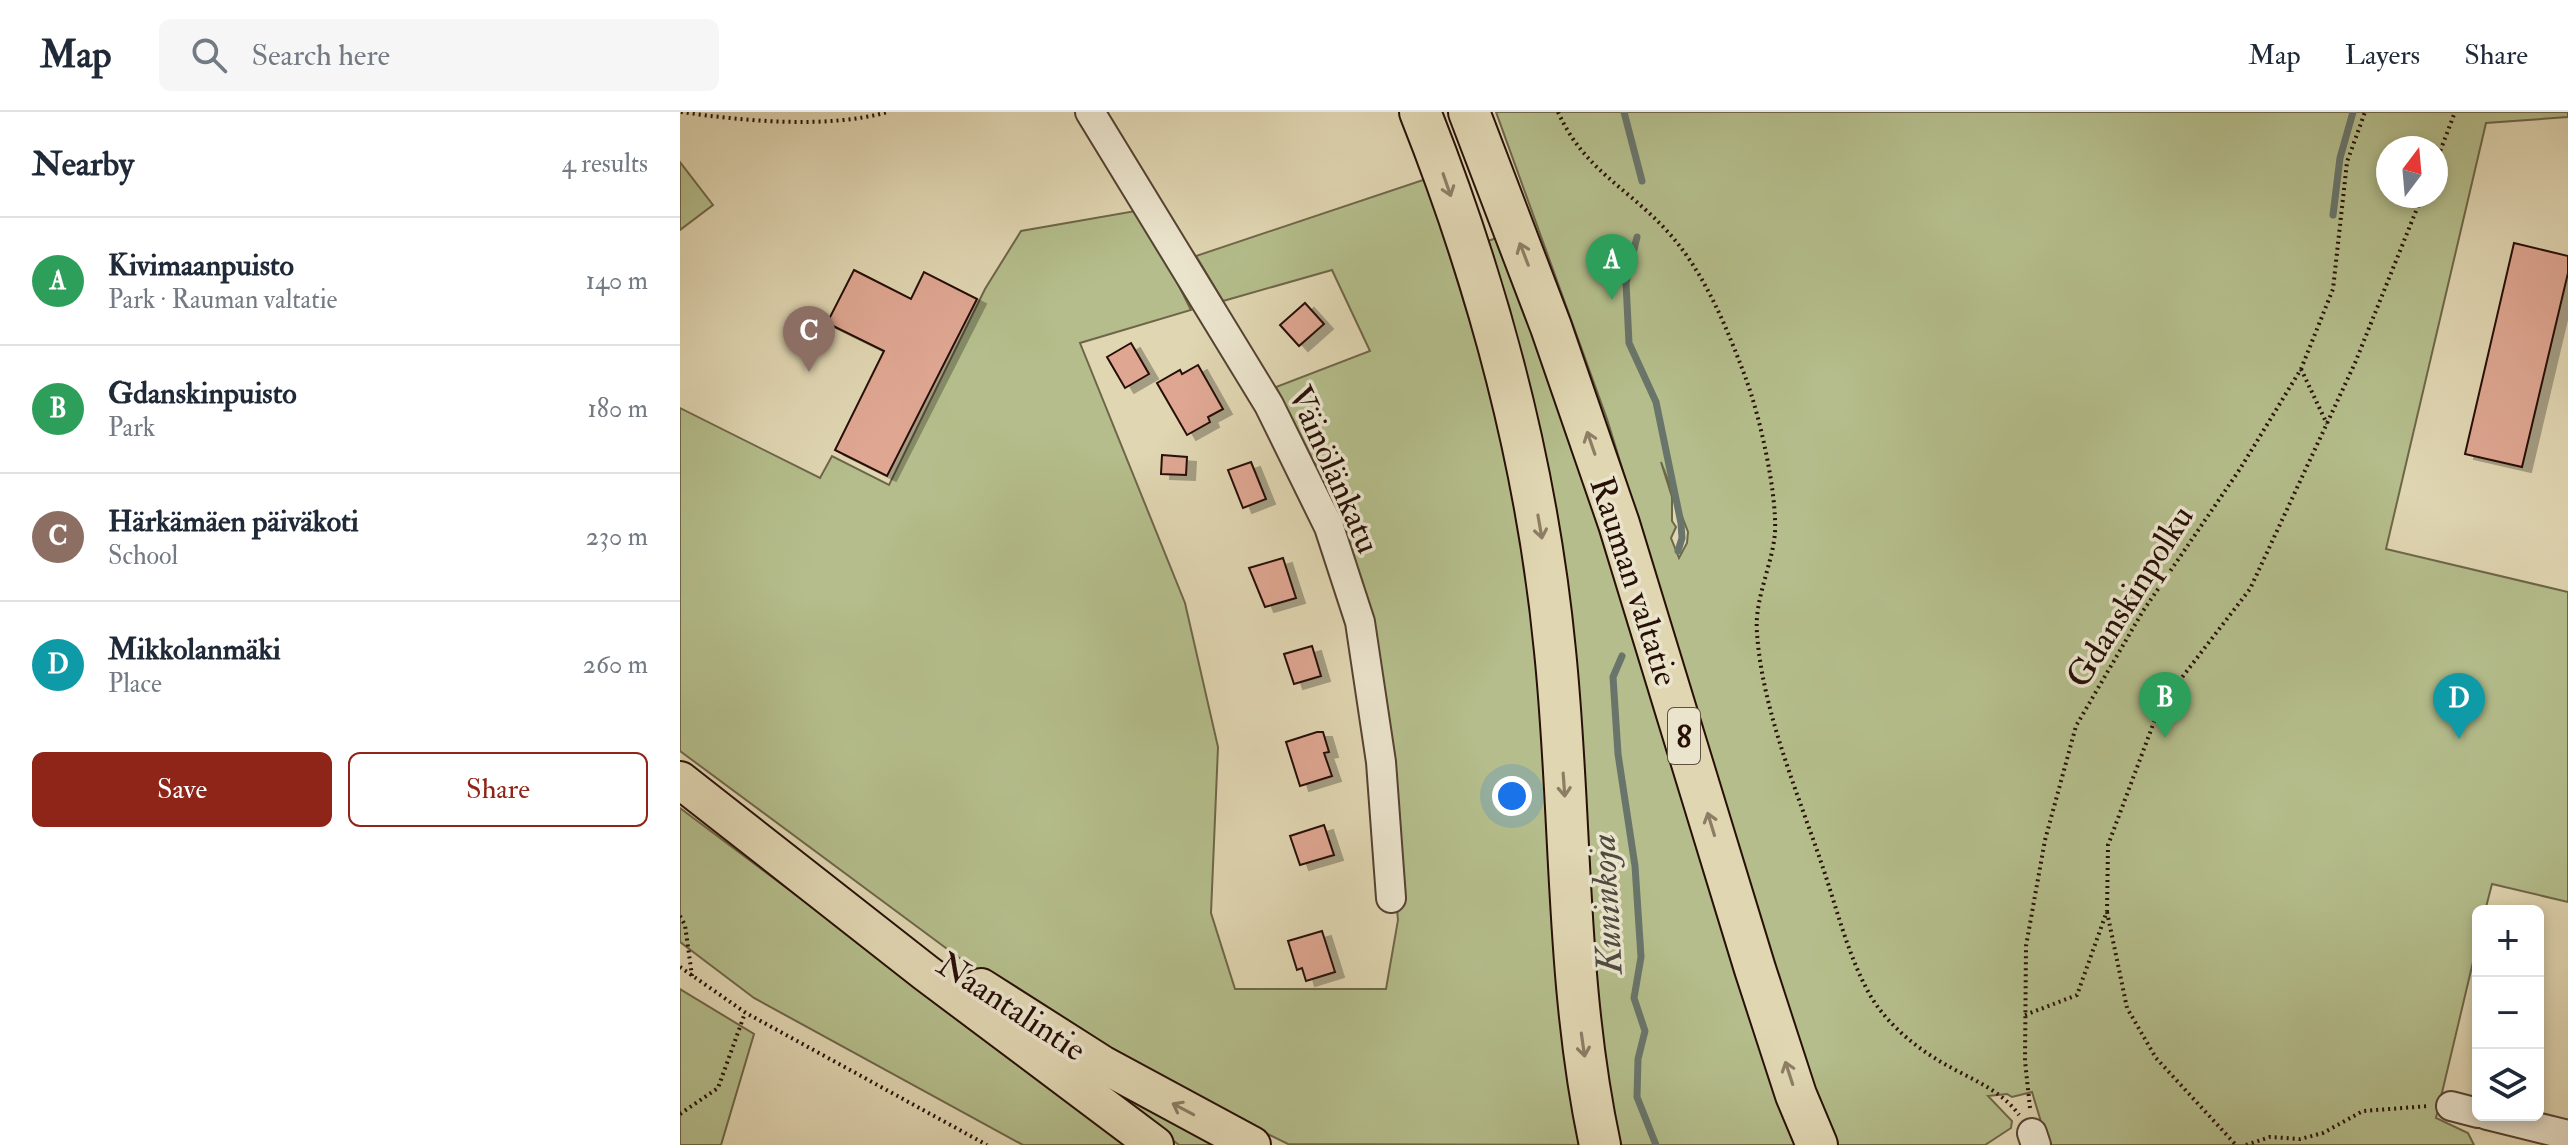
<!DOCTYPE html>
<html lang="en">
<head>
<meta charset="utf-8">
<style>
  body { margin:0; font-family:"IM FELL Double Pica",serif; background:#f6f6f7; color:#1f2937 }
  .controls { position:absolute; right:24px; bottom:24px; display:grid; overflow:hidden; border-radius:12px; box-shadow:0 4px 12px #0003 }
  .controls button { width:72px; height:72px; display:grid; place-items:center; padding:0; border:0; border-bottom:2px solid #e0e1e3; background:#fff; color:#1f2937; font:40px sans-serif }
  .compass { position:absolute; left:1696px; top:24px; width:72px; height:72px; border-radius:50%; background:#fff; box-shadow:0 4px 12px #0003; rotate:16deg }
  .you { position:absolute; left:832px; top:684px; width:28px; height:28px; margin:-20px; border:6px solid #fff; border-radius:50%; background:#1a73e8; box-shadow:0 0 0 12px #1a73e833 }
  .badge { display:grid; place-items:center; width:52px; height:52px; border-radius:50%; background:#8f2418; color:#fff; font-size:26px; font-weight:700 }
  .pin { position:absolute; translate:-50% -66px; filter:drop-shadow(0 2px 4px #0008) }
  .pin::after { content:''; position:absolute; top:42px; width:28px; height:24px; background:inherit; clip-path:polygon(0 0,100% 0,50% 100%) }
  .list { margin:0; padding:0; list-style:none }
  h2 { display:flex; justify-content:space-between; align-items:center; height:104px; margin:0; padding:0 32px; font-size:34px }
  h2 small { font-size:26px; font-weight:400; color:#747a83 }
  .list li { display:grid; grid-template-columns:52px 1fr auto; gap:24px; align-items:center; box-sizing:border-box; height:128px; padding:0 32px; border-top:2px solid #e0e1e3 }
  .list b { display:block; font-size:30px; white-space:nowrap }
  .list p { margin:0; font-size:26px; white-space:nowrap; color:#747a83 }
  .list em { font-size:26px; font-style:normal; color:#747a83 }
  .actions { display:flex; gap:16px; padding:24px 32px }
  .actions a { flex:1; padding:18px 0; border:2px solid #8f2418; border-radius:12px; text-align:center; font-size:28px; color:#8f2418 }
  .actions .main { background:#8f2418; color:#fff }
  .icon { flex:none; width:44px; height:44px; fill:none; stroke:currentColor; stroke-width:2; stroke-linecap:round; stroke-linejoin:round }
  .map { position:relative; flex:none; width:1888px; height:1033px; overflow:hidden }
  header { display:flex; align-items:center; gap:48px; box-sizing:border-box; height:112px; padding:0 40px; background:#fff; border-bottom:2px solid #e0e1e3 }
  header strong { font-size:38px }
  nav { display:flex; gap:44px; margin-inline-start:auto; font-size:28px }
  .search { width:560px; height:72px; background:#f6f6f7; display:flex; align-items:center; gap:20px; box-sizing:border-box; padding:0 28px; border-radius:12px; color:#747a83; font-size:30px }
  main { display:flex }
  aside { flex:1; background:#fff }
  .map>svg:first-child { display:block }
  .green { fill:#b4bd8b; stroke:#6e6649; stroke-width:2; fill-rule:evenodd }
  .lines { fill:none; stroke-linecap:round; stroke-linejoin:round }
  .stream { stroke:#69756b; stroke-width:7 }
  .building { fill:#dfa792; stroke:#281007; stroke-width:2; filter:url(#shadow) }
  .minor-casing { stroke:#564232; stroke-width:32 }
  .major-casing { stroke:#281007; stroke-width:40 }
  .highway-casing { stroke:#281007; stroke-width:44 }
  .path { stroke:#281007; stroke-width:4; stroke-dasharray:2 4; stroke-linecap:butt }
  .minor { stroke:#ebe4cd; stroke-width:28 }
  .major { stroke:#e0d6b2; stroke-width:36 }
  .highway { stroke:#e0d6b2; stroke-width:40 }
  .oneway { stroke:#8d7d65 }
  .labels { text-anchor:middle; stroke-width:7; stroke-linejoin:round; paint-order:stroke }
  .shield { fill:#ebe4cd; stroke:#625042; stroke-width:2 }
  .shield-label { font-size:32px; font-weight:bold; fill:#281007 }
  .street-label { font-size:34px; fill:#281007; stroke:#ebe4cd }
  .water-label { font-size:36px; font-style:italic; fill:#4e4b41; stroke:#ebe4cd }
</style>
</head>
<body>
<header>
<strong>Map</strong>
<div class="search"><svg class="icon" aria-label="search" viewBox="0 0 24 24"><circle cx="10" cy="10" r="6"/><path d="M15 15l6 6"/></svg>Search here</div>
<nav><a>Map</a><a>Layers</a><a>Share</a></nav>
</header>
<main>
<aside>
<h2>Nearby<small>4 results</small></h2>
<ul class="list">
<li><span class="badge" style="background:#2e9e5b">A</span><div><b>Kivimaanpuisto</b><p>Park · Rauman valtatie</p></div><em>140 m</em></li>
<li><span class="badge" style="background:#2e9e5b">B</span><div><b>Gdanskinpuisto</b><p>Park</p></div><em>180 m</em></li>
<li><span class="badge" style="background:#8d6e63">C</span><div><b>Härkämäen päiväkoti</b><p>School</p></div><em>230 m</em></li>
<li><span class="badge" style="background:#0f9aa8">D</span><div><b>Mikkolanmäki</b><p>Place</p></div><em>260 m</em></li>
</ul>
<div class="actions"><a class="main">Save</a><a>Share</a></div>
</aside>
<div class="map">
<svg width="1888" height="1033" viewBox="0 0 1888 1033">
  <defs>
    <filter id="shadow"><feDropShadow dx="9" dy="5" stdDeviation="0" flood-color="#0004"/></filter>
  </defs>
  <rect width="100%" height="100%" fill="#e0d6b2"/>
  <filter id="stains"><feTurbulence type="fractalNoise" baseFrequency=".0025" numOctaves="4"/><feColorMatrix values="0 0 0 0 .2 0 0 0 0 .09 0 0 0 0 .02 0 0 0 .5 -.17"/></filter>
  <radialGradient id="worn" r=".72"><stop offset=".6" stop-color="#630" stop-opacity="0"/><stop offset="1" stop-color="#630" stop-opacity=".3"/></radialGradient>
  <g class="green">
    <path d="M816,0H1888V5L1806,11L1706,437L1888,480V790L1812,772L1805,799H1798V829L1756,1006L1788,1021L1794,1033H1368L1352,980L1332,985L1327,982L1308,984L1332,1009L1331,1016L1305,1033H1155L1138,992L927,307ZM1708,36H1756V84H1708ZM981,350L1008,420L1007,431L999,446L991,426L996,415L992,409V385Z"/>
    <path d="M0,50L33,93L0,118Z"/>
    <path d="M746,67L820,307L848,431L905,1033L608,1032L514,986L278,845L0,639V296L140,366L152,344L209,373L305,177L341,119L461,98L511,198L400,231L505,491L538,635L531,801L555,877H706L718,808L689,507L645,372L596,275L690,239L652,158L543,189L516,144Z"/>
    <path d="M822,124L883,300L1117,1033H935L926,991L909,766L835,222L808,129Z"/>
    <path d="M0,696L450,1033H343L74,886L0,830Z"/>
    <path d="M0,877L74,922L41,1033H0Z"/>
    <path d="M409,963L542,1033H499Z"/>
  </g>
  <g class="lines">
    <g class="stream">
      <path d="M944,0L962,69"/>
      <path d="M1653,103L1660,46L1673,0"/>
      <path d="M957,125L946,171L949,231L976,290L1001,411L1002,426L998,439"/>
      <path d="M942,544L933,565L938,642L955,754L961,845L954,886L965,919L958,947L957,985L976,1033"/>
    </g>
  </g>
  <g class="building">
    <path d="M1834,131L1888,144V161L1842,355L1785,342Z"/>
    <path d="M174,158L231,187L244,160L297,187L207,364L155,338L204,239L147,211Z"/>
    <path d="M625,191L644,212L619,234L600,213Z"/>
    <path d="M451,231L469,262L445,276L427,245Z"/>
    <path d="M518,253L543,297L528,305L530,310L507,323L477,271L500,258L502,262Z"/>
    <path d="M482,343L507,345L506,363L481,362Z"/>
    <path d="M571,350L586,387L563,396L548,358Z"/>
    <path d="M603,446L616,486L585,495L569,456Z"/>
    <path d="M632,534L641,564L614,572L604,542Z"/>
    <path d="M637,620H643L649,640L644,641L652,664L620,674L606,630Z"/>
    <path d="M644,713L654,743L620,753L610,724Z"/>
    <path d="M642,819L655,860L626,869L622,856L617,858L608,829Z"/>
  </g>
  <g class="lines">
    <g class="minor-casing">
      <g id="minor">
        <path d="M410,0L589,293L649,415L680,510L701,650L711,786"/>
        <path d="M1771,994L1798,1001"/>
        <path d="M1807,1003L1888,1023"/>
        <path d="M1352,1021L1356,1033"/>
      </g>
    </g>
    <g class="major-casing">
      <g id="major">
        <path d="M0,668L246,861L475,1033"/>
        <path d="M301,875L422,952L572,1033"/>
      </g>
    </g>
    <g class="highway-casing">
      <g id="highway">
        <path d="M740,0C809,174 857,353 875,539C892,703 885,870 920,1033"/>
        <path d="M789,0L871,215L939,412L1075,857L1116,983L1137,1033"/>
      </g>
    </g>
    <g class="path">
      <path d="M1,0C64,9 147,17 208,0"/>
      <path d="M878,0C904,58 947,75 987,119C1024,159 1047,216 1066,267C1080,305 1097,381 1095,421C1092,454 1074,488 1077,521C1082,596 1116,677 1140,747C1156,793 1167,842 1190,883C1208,914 1240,939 1270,955C1295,969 1322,979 1339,1003"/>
      <path d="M1756,50L1775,0"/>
      <path d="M1621,257L1647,312"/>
      <path d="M1427,800L1447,896L1476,946L1556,1033"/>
      <path d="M0,804L5,813L12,864"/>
      <path d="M0,855L66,901L307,1033"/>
      <path d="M1345,903L1397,883L1427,799L1428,733L1480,594L1570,477L1675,251L1742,84"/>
      <path d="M1350,996L1345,949L1346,834L1365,728L1396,614L1463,499L1560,357L1621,257L1653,177L1667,50L1685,0"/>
      <path d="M0,1002L38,976L65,901"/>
      <path d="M1566,1033L1590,1025L1620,1027L1643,1021L1683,999L1749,994"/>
    </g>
    <use href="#minor" class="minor"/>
    <use href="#major" class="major"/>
    <use href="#highway" class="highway"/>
  </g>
  <defs><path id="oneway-shaft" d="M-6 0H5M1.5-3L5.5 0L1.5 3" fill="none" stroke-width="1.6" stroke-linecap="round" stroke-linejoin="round" transform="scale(2)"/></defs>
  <g class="oneway">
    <use href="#oneway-shaft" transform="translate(767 73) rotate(71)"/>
    <use href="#oneway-shaft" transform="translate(844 142) rotate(-111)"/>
    <use href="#oneway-shaft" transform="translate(911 331) rotate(-109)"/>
    <use href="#oneway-shaft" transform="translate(860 415) rotate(80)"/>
    <use href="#oneway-shaft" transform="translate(884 673) rotate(86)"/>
    <use href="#oneway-shaft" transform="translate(1031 712) rotate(-107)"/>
    <use href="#oneway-shaft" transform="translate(903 933) rotate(82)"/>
    <use href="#oneway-shaft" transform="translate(1109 961) rotate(-108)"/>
    <use href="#oneway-shaft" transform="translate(503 997) rotate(-152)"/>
  </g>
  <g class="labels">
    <rect class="shield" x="988" y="596" width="32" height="56" rx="6"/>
    <g class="shield-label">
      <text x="1004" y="635">8</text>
    </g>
    <g class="street-label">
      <text transform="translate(655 357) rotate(66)" y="12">Väinölänkatu</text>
      <text transform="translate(955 469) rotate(72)" y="12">Rauman valtatie</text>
      <text transform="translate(1449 484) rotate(-58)" y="12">Gdanskinpolku</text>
      <text transform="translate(332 894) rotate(33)" y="12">Naantalintie</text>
    </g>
    <g class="water-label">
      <text transform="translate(925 792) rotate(-93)" y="13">Kuninkoja</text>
    </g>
  </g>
  <rect width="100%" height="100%" filter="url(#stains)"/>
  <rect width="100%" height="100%" fill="url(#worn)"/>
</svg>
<div class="controls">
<button>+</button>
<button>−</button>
<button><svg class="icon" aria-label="layers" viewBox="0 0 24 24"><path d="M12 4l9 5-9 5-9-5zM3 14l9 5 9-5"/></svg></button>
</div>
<svg class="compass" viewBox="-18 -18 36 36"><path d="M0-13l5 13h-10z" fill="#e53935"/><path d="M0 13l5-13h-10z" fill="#747a83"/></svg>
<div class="you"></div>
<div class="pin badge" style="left:932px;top:188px;background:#2e9e5b">A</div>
<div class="pin badge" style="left:1485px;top:626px;background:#2e9e5b">B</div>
<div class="pin badge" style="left:129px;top:260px;background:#8d6e63">C</div>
<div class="pin badge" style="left:1779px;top:627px;background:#0f9aa8">D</div>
</div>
</main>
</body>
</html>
